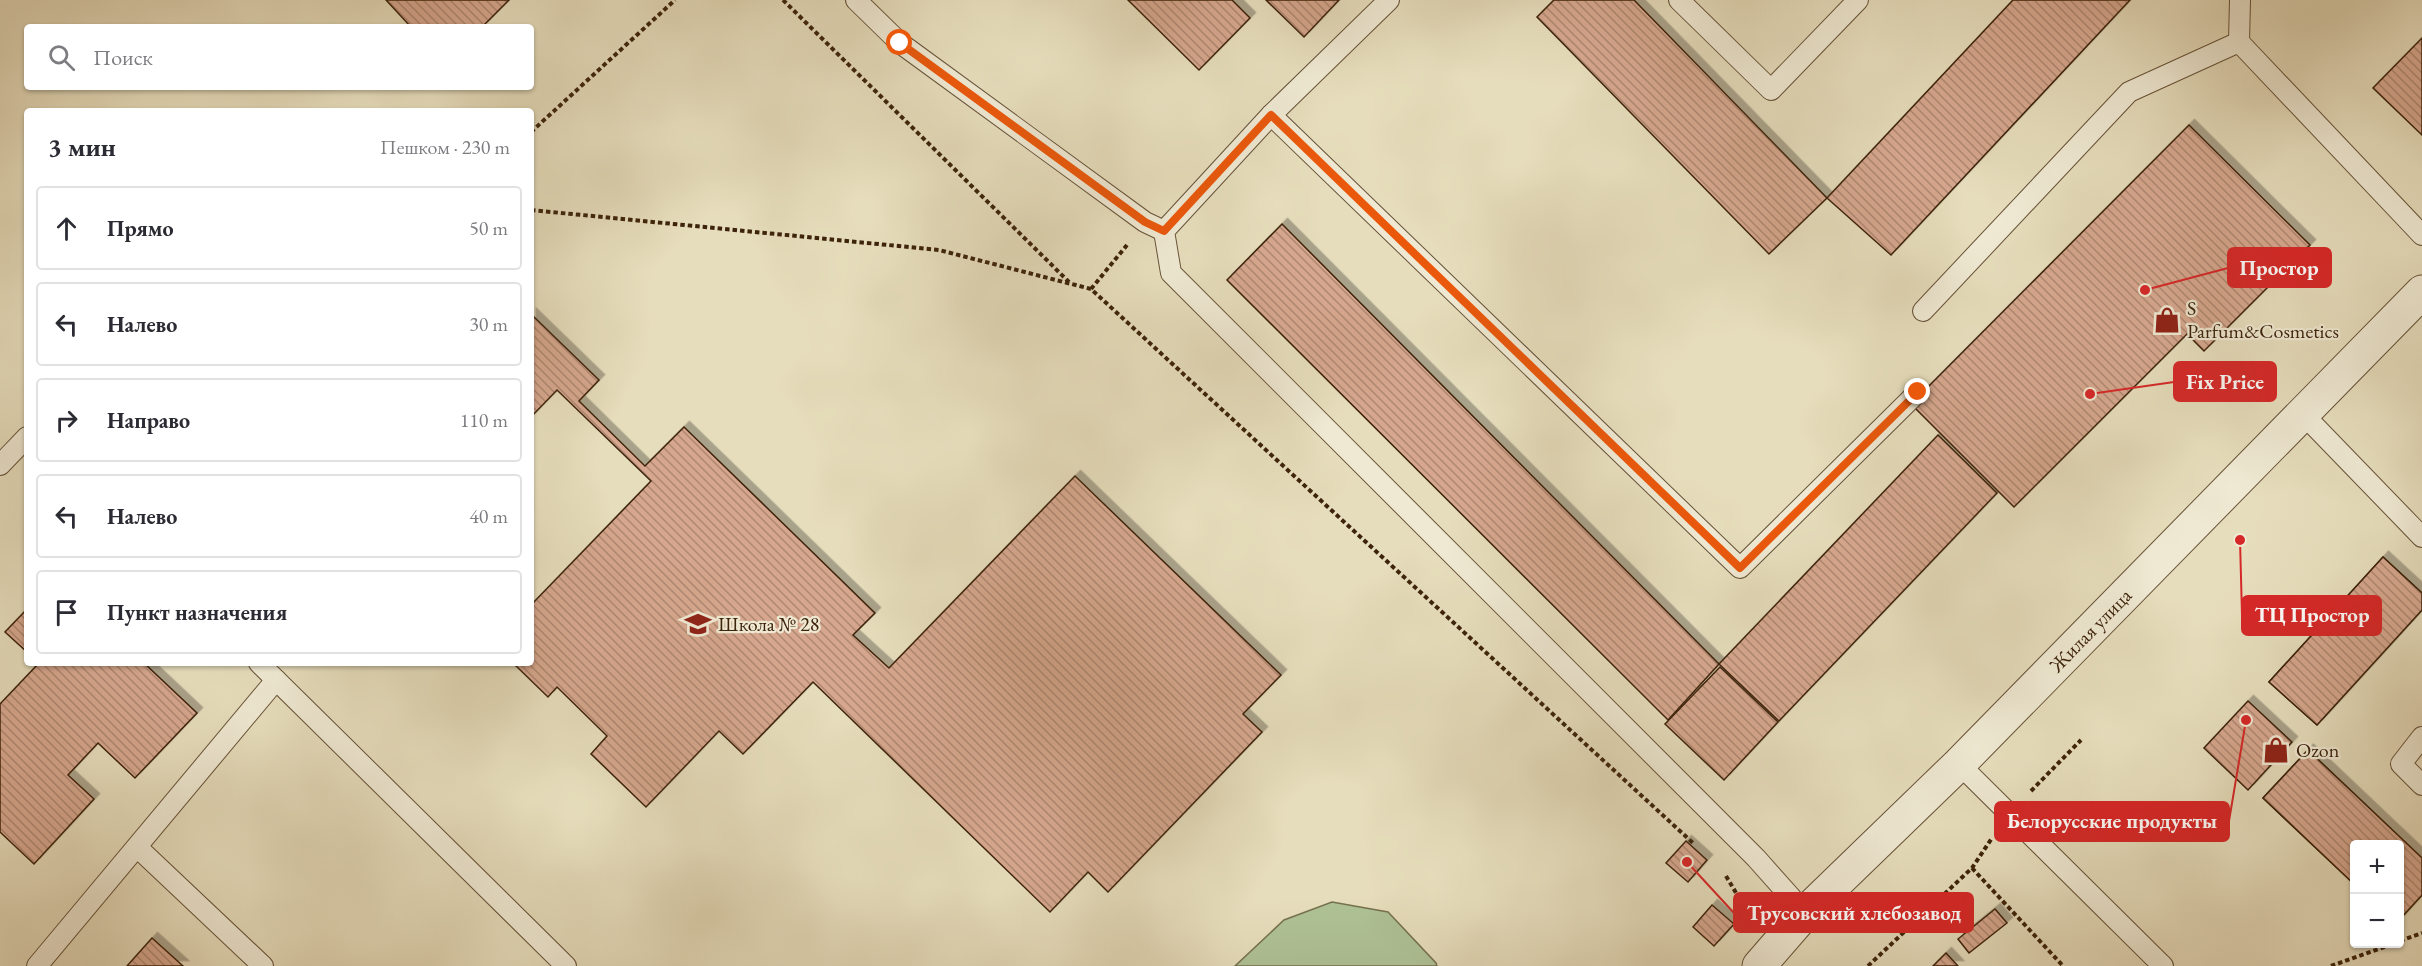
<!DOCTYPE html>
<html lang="ru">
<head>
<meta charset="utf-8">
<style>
  body { margin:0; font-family:"EB Garamond",serif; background:#f2f2f3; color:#2b2b33 }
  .controls { position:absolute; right:18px; bottom:18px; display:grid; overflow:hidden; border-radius:6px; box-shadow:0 2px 4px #0004 }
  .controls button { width:54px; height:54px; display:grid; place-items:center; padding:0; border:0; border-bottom:2px solid #e1e1e2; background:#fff; color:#2b2b33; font:30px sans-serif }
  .stop { position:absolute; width:18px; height:18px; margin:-14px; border:4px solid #ea580c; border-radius:50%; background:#fff }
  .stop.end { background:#ea580c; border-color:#fff; box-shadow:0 2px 6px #0008 }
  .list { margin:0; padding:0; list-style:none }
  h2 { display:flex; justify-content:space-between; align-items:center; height:78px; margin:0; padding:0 24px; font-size:26px }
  h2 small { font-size:20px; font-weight:400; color:#7c7c81 }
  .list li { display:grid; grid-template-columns:39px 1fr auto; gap:18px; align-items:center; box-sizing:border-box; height:84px; margin:0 12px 12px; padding:0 12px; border:2px solid #e1e1e2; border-radius:6px }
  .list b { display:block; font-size:22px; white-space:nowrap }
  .list em { font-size:20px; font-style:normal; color:#7c7c81 }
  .icon { flex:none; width:33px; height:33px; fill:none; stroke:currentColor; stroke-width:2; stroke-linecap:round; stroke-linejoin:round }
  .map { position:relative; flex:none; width:2422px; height:966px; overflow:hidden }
  .search { position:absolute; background:#fff; box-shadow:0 2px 4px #0004; left:24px; top:24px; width:510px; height:66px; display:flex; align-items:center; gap:15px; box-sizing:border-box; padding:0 21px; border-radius:6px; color:#7c7c81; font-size:22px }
  .panel { position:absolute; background:#fff; box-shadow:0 2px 4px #0004; left:24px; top:108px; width:510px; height:558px; border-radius:6px }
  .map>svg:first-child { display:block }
  .pitch { fill:#aec296; stroke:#767250; stroke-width:1.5 }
  .building { fill:url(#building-back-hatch); stroke:#3d230b; stroke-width:1.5; filter:url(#shadow) }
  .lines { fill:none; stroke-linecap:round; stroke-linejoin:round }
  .service-casing { stroke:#675237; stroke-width:22 }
  .minor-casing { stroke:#675237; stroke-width:35 }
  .path { stroke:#3d230b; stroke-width:4; stroke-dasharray:4.5 3; stroke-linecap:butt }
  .service { stroke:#efe9d3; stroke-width:20 }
  .minor { stroke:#efe9d3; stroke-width:33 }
  .route { stroke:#ea580c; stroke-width:8 }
  .labels { text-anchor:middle; stroke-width:4.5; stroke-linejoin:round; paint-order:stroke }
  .poi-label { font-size:20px; fill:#3d230b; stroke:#efe9d3; text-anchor:start }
  .street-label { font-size:20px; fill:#3d230b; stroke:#efe9d3 }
  .leader { fill:none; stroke:#d62828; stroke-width:2 }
  .callout-dot { fill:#d62828; stroke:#efe9d3; stroke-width:2 }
  .callout { fill:#d62828; stroke:#d62828; stroke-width:2 }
  .callout-label { font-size:21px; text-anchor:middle; font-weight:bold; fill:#fff }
</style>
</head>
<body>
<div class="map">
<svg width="2422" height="966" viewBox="0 0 2422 966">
  <defs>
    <pattern id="building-back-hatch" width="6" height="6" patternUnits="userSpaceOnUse" patternTransform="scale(1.5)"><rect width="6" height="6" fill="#d6a78e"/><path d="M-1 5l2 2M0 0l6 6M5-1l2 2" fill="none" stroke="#af8872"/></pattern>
    <filter id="shadow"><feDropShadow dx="5.5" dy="-5.5" stdDeviation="0" flood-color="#0004"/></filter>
  </defs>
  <rect width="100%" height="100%" fill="#e6ddbc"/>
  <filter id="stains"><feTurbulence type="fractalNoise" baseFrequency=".00333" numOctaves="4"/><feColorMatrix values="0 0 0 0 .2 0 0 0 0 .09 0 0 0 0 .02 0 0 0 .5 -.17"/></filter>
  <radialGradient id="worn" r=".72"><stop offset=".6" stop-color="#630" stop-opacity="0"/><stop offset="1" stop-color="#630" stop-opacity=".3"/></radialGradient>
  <path class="pitch" d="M1332,902L1388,912L1436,963L1437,966H1235L1284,920Z"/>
  <g class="building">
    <path d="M386,0H509L482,27H411Z"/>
    <path d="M1128,0H1232L1250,18L1199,70Z"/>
    <path d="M1266,0H1339L1304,37Z"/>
    <path d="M1554,0H1634L1827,198L1769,254L1537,17Z"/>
    <path d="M2013,0H2130L1891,255L1827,198Z"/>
    <path d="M2422,38V135L2373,88Z"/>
    <path d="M2189,125L2310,245L2204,351L2187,334L2014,507L1911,404Z"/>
    <path d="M1282,224L1719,664L1668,720L1227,280Z"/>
    <path d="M531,314L599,380L579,401L645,466L684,427L875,613L853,635L889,668L1075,476L1281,675L1243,714L1262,732L1108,892L1088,872L1050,912L813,682L743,754L719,731L646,807L591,754L607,736L557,687L548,697L513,663H531V605L651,481L557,390L531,417Z"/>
    <path d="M1938,435L1997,493L1779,721L1719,664Z"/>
    <path d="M2383,557L2422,593V610L2317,725L2269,682Z"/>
    <path d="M2383,557L2422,593V610L2317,725L2269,682Z"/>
    <path d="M27,609V652L5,632Z"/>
    <path d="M39,663H144L197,713L135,778L98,743L68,775L94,799L34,864L0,832V704Z"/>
    <path d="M1720,667L1778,722L1724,780L1665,724Z"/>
    <path d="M2248,701L2292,742L2248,790L2204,748Z"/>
    <path d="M2308,750L2422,858V895L2400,919V844H2354V884L2263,798Z"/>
    <path d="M2308,750L2422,858V895L2400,919V844H2354V884L2263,798Z"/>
    <path d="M1686,841L1707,860L1688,882L1666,863Z"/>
    <path d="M1712,905L1734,924L1714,946L1693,927Z"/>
    <path d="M1995,909L2007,923L1969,953L1958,939Z"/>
    <path d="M152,938L183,966H127Z"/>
    <path d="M1946,953L1958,966H1933Z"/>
  </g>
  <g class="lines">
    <g class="service-casing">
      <g id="service">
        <path d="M856,0L900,43L1145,222L1164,231"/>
        <path d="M1389,0L1271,115L1164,231L1171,273L1756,858L1805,913"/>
        <path d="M1679,0L1771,90L1858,0"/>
        <path d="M2239,42L2240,0"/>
        <path d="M1271,115L1740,568L1918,392"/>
        <path d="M1923,311L2129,92L2239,42L2422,235"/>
        <path d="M2302,413L2422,537"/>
        <path d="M0,465L27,437"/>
        <path d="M259,663L566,966"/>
        <path d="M2422,737L2401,764L2422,785"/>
        <path d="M1959,764L2163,966"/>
        <path d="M137,847L263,966"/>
        <path d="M37,966L276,680"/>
      </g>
    </g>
    <g class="minor-casing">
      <g id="minor">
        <path id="s1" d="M1759,966L1805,913L1959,764L2422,292"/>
      </g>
    </g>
    <g class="path">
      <path d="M783,0L1069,282"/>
      <path d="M531,132L675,0"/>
      <path d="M531,210L939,250L1091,289L1693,843"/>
      <path d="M1091,289L1127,245"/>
      <path d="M2031,791L2081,740"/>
      <path d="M1972,868L2063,966"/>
      <path d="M1726,876L1751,918"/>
      <path d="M2400,941L2422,933"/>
      <path d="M1868,966L1972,868L1992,838"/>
      <path d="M2331,966L2393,944"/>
    </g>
    <use href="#service" class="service"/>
    <use href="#minor" class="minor"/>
  </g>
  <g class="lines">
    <path class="route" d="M900,43L1145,222L1164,231L1271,115L1740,568L1918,392"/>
  </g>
  <defs>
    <g id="shop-bare" transform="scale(2.07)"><path d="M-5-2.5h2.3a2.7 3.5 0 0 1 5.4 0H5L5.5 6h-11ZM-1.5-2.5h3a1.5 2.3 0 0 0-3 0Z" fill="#8f2418" stroke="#efe9d3" stroke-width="2.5" paint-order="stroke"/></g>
    <g id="school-bare" transform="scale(2.07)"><path d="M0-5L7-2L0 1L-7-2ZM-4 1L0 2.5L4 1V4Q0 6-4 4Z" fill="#8f2418" stroke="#efe9d3" stroke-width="2.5" paint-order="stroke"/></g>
  </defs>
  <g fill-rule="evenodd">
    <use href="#shop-bare" x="2167" y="320"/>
    <use href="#school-bare" x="698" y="624"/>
    <use href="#shop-bare" x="2276" y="750"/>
  </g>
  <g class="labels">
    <g class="poi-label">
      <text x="2187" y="315">S<tspan x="2187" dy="23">Parfum&amp;Cosmetics</tspan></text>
      <text x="718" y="631">Школа № 28</text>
      <text x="2296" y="757">Ozon</text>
    </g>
    <g class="street-label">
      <text dy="7" stroke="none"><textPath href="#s1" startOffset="472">Жилая улица</textPath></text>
    </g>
  </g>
  <path class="leader" d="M2145 290L2228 268M2090 394L2174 382M2240 540L2242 615M2246 720L2229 821M1687 862L1734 913"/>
  <g class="callout-dot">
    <circle cx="2145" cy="290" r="6"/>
    <circle cx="2090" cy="394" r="6"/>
    <circle cx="2240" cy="540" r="6"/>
    <circle cx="2246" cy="720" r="6"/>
    <circle cx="1687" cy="862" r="6"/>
  </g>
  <g class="callout">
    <rect x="2228" y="248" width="103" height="39" rx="6"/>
    <rect x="2174" y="362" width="102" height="39" rx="6"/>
    <rect x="2242" y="596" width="139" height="39" rx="6"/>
    <rect x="1995" y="802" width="234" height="39" rx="6"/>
    <rect x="1734" y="893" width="239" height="39" rx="6"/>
  </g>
  <g class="callout-label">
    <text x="2279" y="275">Простор</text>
    <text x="2225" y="389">Fix Price</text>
    <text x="2312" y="622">ТЦ Простор</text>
    <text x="2112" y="828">Белорусские продукты</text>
    <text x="1854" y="920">Трусовский хлебозавод</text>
  </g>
  <rect width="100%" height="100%" filter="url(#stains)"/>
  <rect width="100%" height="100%" fill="url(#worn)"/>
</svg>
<div class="controls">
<button>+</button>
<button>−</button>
</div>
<div class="stop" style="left:900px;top:43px"></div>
<div class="stop end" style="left:1918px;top:392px"></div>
<div class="search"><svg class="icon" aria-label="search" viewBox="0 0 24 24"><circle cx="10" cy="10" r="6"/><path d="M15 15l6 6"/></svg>Поиск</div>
<section class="panel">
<h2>3 мин<small>Пешком · 230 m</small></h2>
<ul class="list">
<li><svg class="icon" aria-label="ahead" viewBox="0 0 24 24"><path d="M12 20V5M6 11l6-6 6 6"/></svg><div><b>Прямо</b></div><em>50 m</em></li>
<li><svg class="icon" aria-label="left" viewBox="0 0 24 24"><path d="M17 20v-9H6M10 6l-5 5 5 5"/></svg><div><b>Налево</b></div><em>30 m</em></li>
<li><svg class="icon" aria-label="right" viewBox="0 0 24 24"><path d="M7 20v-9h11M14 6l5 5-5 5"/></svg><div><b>Направо</b></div><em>110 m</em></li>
<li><svg class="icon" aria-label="left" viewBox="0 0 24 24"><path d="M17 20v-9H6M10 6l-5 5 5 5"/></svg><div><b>Налево</b></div><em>40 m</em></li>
<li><svg class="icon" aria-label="arrive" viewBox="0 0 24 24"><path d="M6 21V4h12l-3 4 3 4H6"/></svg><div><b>Пункт назначения</b></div></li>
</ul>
</section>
</div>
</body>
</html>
